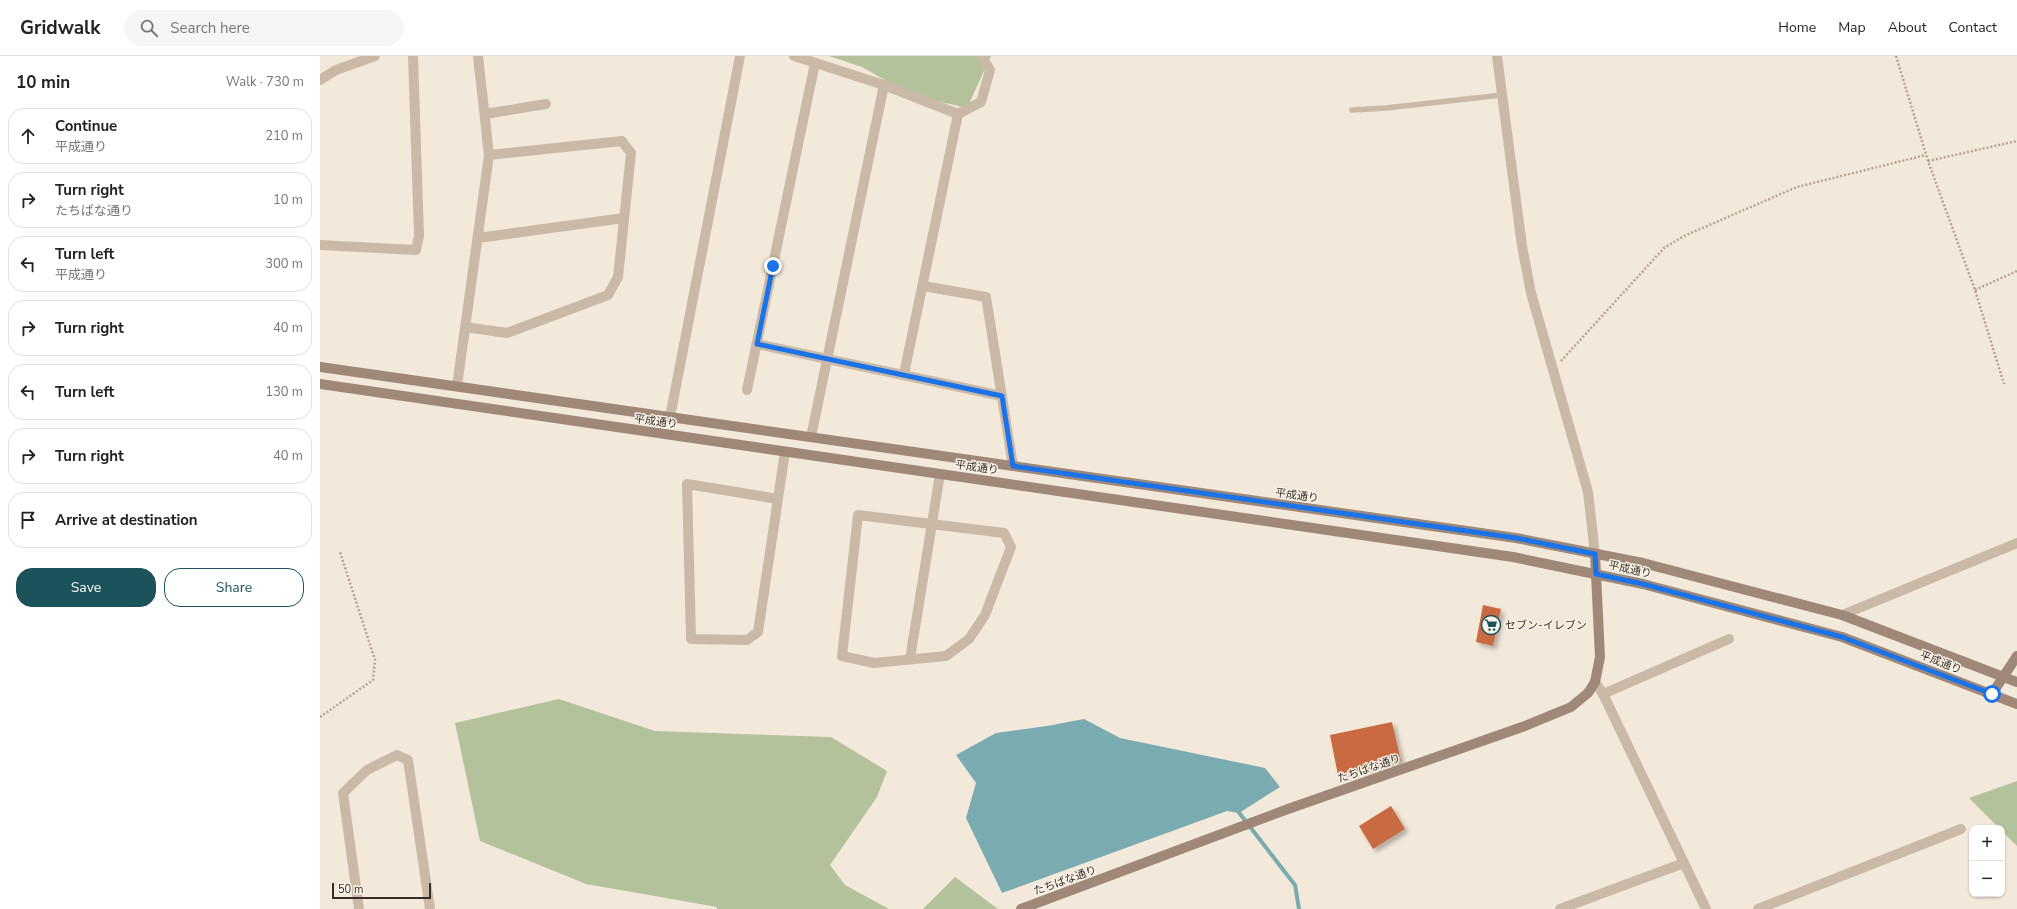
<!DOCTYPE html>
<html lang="en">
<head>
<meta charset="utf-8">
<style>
  body { margin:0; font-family:"Nunito Sans","Noto Sans JP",sans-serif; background:#f6f6f6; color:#222 }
  .controls { position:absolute; right:12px; bottom:12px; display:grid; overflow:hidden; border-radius:8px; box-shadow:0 1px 3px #0004 }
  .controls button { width:36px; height:36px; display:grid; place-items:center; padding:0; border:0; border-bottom:1px solid #e0e0e0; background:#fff; color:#222; font:20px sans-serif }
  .scale { position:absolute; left:12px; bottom:10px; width:99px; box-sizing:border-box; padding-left:4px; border:2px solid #372d28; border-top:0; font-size:11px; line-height:14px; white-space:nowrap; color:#372d28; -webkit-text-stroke:3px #faf3e8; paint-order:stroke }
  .stop { position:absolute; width:12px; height:12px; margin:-9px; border:3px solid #1a73e8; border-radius:50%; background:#fff }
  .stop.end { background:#1a73e8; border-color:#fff; box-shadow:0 1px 4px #0008 }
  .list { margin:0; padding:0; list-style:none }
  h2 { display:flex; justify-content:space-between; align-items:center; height:52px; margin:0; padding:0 16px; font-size:17px }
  h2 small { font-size:13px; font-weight:400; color:#767676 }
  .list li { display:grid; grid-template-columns:26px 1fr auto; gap:12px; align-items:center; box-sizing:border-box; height:56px; margin:0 8px 8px; padding:0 8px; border:1px solid #e0e0e0; border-radius:16px }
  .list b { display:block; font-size:15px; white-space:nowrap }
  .list p { margin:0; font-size:13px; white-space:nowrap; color:#767676 }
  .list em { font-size:13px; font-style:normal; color:#767676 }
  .actions { display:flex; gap:8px; padding:12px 16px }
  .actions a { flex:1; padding:9px 0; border:1px solid #1c525a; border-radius:16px; text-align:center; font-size:14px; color:#1c525a }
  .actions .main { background:#1c525a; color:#fff }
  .icon { flex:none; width:22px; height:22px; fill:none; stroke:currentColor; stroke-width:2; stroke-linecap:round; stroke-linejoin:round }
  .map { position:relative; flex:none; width:1697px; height:853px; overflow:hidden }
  header { display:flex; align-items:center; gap:24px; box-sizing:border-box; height:56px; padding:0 20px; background:#fff; border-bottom:1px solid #e0e0e0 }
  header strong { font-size:19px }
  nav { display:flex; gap:22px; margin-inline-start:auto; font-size:14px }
  .search { width:280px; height:36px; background:#f6f6f6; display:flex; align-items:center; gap:10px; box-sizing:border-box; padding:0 14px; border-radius:22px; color:#767676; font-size:15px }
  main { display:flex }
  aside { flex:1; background:#fff }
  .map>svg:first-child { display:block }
  .green { fill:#b3c29b }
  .water { fill:#79abb0 }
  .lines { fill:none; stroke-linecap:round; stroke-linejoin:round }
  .stream { stroke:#79abb0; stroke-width:4 }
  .building { fill:#c96b43; filter:url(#shadow) }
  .path { stroke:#b7a391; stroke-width:2.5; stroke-dasharray:2 2; stroke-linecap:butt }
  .lane { stroke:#cbb9a7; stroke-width:5.5 }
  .street { stroke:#cbb9a7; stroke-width:10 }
  .secondary { stroke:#9f8878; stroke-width:10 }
  .route { stroke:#1a73e8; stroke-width:5 }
  .labels { text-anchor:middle; stroke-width:3; stroke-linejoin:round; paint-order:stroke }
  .street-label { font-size:11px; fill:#372d28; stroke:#faf3e8 }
  .poi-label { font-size:11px; fill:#372d28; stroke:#faf3e8; text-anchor:start }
</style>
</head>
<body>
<header>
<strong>Gridwalk</strong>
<div class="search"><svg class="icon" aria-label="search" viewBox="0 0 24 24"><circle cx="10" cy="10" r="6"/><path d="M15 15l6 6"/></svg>Search here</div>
<nav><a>Home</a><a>Map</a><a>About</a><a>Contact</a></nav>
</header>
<main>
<aside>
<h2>10 min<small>Walk · 730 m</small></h2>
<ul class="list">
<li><svg class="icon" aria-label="ahead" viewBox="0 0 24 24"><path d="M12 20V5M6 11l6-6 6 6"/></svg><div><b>Continue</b><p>平成通り</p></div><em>210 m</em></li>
<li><svg class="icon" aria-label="right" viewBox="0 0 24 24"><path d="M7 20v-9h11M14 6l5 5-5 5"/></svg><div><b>Turn right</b><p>たちばな通り</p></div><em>10 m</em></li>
<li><svg class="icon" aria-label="left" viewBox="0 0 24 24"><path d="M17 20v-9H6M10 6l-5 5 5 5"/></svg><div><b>Turn left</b><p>平成通り</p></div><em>300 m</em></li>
<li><svg class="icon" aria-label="right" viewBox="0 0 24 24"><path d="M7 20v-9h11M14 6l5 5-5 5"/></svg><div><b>Turn right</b></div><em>40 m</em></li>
<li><svg class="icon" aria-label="left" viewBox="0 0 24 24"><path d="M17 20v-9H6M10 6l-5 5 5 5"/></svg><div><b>Turn left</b></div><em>130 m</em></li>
<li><svg class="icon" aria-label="right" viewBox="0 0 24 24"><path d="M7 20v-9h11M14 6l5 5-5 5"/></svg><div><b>Turn right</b></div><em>40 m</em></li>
<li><svg class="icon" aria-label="arrive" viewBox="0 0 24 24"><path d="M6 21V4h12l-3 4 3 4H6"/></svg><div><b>Arrive at destination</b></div></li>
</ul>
<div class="actions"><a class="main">Save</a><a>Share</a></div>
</aside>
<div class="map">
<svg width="1697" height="853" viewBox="0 0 1697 853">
  <defs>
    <filter id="shadow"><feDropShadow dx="3.5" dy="3.5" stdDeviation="2" flood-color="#0004"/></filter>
  </defs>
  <rect width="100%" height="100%" fill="#f3e9db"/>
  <g class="green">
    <path d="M509,0H671L647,52L591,39L542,11Z"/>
    <path d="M239,643L335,675L511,681L567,715L557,741L510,809L525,829L569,853H397V851L266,828L160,785L135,667Z"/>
    <path d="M1697,725V790L1682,775V772H1679L1649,742Z"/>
    <path d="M635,821L678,853H603Z"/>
  </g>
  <path class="water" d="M764,663L800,682L945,712L960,731L919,757L907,755L682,837L646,762L656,727L636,699L676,677L727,670Z"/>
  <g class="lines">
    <path class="stream" d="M917,754L975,829L979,853"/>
  </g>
  <g class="building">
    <path d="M1163,549L1181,553L1173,590L1156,586Z"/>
    <path d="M1072,666L1081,705L1018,719L1010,679Z"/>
    <path d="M1071,750L1085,773L1053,793L1039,770Z"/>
  </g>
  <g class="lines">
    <g class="path">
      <path d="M1576,0L1608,105L1655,234L1684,328"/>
      <path d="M1608,105L1697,85"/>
      <path d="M1655,234L1697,215"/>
      <path d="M1241,305L1344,192L1364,180L1477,131L1606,99"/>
      <path d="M0,661L53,624L55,604L20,496"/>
    </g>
    <path class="lane" d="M1032,54L1066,52L1182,39"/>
    <g class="street">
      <path d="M474,0L564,29L638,58L584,318"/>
      <path d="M1177,0L1202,190L1211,237L1268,436L1275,498"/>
      <path d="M0,24L16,14L55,0"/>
      <path d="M165,58L226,48"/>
      <path d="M638,58L661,46L670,14L661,0"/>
      <path d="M158,182L304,162"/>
      <path d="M0,189L96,194L99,180L93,0"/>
      <path d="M603,230L666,241L693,410"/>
      <path d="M145,271L187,277L288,239L298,221L311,97L302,85L169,99"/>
      <path d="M437,288L682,340"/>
      <path d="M137,330L169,99L158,0"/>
      <path d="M427,334L495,7"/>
      <path d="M350,361L420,0"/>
      <path d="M491,381L564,29"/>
      <path d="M458,443L367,428L371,583L427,584L438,576L465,396"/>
      <path d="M538,459L684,477L691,491L665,559L649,583L626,600L554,607L522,600Z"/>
      <path d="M1522,559L1697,487"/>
      <path d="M590,603L620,418"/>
      <path d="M1275,626L1283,638L1386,853"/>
      <path d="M1283,638L1409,583"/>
      <path d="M39,853L23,737L47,714L77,699L88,704L110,853"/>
      <path d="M1240,853L1364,807"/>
      <path d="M1438,853L1641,773"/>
    </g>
    <g class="secondary">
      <path d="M0,311L1196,482L1323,507L1522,559L1697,626"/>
      <path d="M0,328L1193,501L1323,528L1522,581L1697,648"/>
      <path d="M1672,638L1697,600"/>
      <path d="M701,853L968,753L1205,670L1251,651L1268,637L1275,626L1280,601L1275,498"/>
    </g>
  </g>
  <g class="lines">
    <path class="route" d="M453,210L437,288L682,340L693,410L1196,482L1275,498L1276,518L1323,528L1522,581L1672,638"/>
  </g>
  <defs>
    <g id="supermarket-ring" transform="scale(1)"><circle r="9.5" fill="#faf3e8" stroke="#1c525a" stroke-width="1.5"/><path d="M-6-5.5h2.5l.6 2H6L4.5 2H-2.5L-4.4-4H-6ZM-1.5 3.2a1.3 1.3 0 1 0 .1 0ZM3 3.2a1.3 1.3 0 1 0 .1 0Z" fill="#1c525a"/></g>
  </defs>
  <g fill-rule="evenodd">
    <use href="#supermarket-ring" x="1171" y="569"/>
  </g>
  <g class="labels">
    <g class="street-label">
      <text transform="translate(336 365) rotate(8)" y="4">平成通り</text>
      <text transform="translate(657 411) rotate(8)" y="4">平成通り</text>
      <text transform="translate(977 439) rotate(8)" y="4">平成通り</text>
      <text transform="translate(1310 513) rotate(12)" y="4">平成通り</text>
      <text transform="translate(1621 606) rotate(21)" y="4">平成通り</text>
      <text transform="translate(1049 712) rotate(-19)" y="4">たちばな通り</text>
      <text transform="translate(745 824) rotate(-20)" y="4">たちばな通り</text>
    </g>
    <g class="poi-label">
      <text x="1185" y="573">セブン-イレブン</text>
    </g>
  </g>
</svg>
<div class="controls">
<button>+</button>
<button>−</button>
</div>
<div class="scale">50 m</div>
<div class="stop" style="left:1672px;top:638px"></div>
<div class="stop end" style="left:453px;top:210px"></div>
</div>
</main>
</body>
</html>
